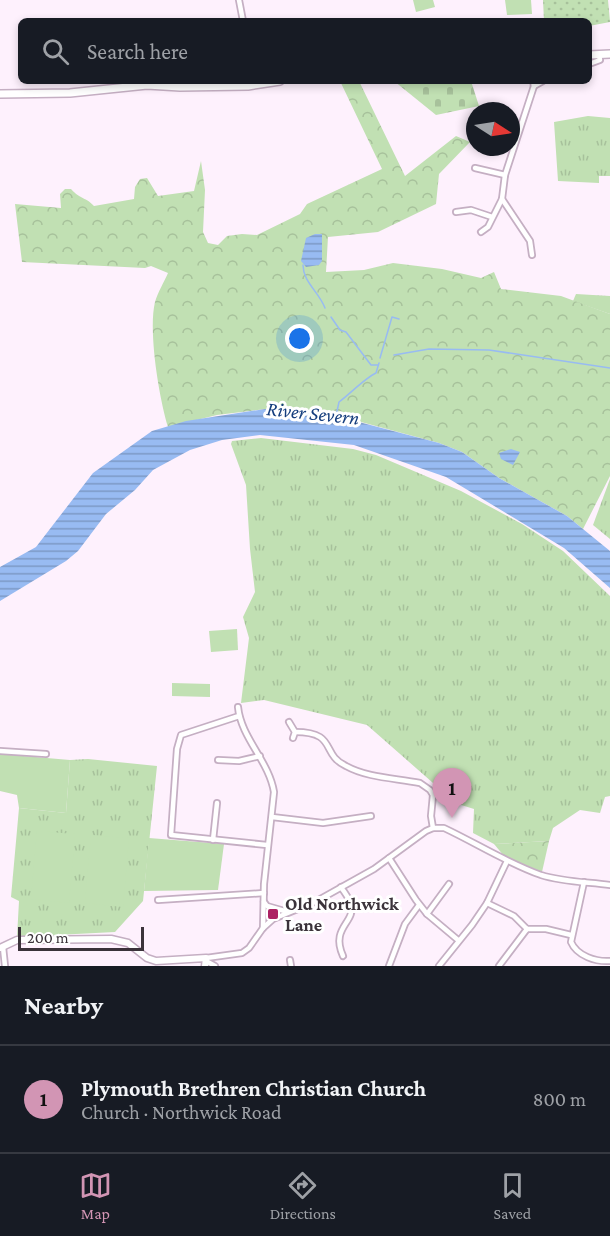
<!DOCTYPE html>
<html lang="en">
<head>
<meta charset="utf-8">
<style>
  body { margin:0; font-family:"Crimson Pro",serif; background:#242831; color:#f1f3f6 }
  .compass { position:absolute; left:466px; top:102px; width:54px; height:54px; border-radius:50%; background:#171b24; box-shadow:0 3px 9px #0003; rotate:102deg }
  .scale { position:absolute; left:18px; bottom:15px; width:126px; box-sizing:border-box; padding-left:6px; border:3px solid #3b333a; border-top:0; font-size:16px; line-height:21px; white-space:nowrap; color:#3b333a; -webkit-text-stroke:4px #fff; paint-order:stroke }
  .you { position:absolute; left:300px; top:339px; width:21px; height:21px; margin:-15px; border:4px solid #fff; border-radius:50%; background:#1a73e8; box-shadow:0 0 0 9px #1a73e833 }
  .badge { display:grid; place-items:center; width:39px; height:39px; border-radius:50%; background:#d295b4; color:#111; font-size:20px; font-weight:700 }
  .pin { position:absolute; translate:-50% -50px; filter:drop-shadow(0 2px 3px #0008) }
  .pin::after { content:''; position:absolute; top:32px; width:21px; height:18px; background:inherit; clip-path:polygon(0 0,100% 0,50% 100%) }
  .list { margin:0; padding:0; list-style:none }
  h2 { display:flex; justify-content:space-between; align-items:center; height:78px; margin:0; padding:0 24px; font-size:26px }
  h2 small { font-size:20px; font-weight:400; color:#9ea1a6 }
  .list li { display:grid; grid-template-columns:39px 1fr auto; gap:18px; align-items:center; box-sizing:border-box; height:108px; padding:0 24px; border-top:2px solid #363941 }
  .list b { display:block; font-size:22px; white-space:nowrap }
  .list p { margin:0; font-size:20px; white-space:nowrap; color:#9ea1a6 }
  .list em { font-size:20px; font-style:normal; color:#9ea1a6 }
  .icon { flex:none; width:33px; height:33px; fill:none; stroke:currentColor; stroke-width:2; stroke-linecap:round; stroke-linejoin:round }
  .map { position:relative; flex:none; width:610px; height:966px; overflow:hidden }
  .search { position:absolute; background:#171b24; box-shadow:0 3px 9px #0003; left:18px; right:18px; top:18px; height:66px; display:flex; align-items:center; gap:15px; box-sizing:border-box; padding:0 21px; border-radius:9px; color:#9ea1a6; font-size:22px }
  .sheet { height:186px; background:#171b24 }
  nav { display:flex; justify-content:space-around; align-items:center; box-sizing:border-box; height:84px; border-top:2px solid #363941; background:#171b24; font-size:16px; color:#9ea1a6 }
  nav a { display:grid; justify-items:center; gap:3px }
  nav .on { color:#d295b4 }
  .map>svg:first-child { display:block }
  .grass { fill:url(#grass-tufts) }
  .forest { fill:url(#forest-crowns) }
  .cemetery { fill:url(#cemetery-stones) }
  .park { fill:url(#park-dots) }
  .garden { fill:#c1e0b3 }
  .water { fill:url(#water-rules) }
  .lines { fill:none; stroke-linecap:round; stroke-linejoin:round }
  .stream { stroke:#98bbf2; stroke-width:1.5 }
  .street-casing { stroke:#c5afc3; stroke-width:8 }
  .secondary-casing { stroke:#c5afc3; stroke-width:9 }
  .primary-casing { stroke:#c5afc3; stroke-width:10 }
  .street { stroke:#fff; stroke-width:4.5 }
  .secondary { stroke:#fff; stroke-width:6 }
  .primary { stroke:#fff; stroke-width:7 }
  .poi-dot { fill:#ac2263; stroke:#fff; stroke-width:2 }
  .labels { text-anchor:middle; stroke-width:6; stroke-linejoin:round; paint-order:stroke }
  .poi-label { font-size:18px; font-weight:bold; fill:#3b333a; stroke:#fff; text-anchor:start }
  .water-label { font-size:20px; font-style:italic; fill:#143d7d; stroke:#fff }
</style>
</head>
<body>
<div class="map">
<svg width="610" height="966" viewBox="0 0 610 966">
  <defs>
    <pattern id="grass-tufts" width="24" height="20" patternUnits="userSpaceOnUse" patternTransform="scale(1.5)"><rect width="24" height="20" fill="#c1e0b3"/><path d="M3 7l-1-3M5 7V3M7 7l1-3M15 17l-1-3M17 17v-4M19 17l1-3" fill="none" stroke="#a7c19b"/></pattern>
    <pattern id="forest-crowns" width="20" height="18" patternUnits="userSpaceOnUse" patternTransform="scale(1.5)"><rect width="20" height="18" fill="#c1e0b3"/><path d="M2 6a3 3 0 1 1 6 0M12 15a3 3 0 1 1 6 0" fill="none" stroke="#a7c19b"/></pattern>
    <pattern id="cemetery-stones" width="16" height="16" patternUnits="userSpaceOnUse" patternTransform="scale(1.5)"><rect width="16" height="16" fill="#c1e0b3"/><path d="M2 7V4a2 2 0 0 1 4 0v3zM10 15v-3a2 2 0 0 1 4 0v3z" fill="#a7c19b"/></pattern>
    <pattern id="park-dots" width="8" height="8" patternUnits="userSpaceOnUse" patternTransform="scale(1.5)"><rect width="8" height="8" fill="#c1e0b3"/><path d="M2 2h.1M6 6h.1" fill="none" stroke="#a7c19b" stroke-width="1.8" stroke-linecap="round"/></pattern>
    <pattern id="water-rules" width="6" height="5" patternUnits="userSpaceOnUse" patternTransform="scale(1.5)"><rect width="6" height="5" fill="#98bbf2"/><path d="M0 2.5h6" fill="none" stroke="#7d99c5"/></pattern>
  </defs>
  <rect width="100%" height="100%" fill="#fef1fd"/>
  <g class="grass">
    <path d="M588,116L610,118V176H599V183L558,181L554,122Z"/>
    <path d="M576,294L610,296V314L573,301Z"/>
    <path d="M261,438L353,449L376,455L461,491L522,524L563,551L610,596V796L605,797L600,813L580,810L553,828L549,841L494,844L473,833L474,809L439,798L441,790L367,725L264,700L241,703L249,638L243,617L255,592L250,549L246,485L231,444L232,441Z"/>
    <path d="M610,479V539L593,525Z"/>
    <path d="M88,759L157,766L143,901L115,932L17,937L19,901L11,897L19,808L66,813L70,760Z"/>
  </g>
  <g class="forest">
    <path d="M340,81H359L405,176L456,136L470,142L439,174L436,204L378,232L328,237L326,272L364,270L393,263L442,269L481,278L494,272L501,289L561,296L610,314V476L583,529L567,516L499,478L462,452L439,443L361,422L336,416L265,409L217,415L168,427C159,398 148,331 155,302C158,292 164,282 168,273L151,266L145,268L22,262L15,204L61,208L60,194L65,189H71C81,200 86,197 94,206L134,199L135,187L140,179L147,178L158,196L194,191L201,161L205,190L203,232L208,243L218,245L227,236L242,234L257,235L300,214L307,204L382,169Z"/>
    <path d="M549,841L542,872L504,856L494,844Z"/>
  </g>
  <path class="cemetery" d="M394,81H471L479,106L436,115Z"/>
  <path class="park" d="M543,0H608L610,22L589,26V21H544Z"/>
  <g class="garden">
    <path d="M413,0H433L435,7L416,12Z"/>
    <path d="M505,0H531L532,14L507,15Z"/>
    <path d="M237,629L238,650L211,652L209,631Z"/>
    <path d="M172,683L210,684V697L172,696Z"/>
    <path d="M0,754L70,760L66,813L19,808L17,795L0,791Z"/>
    <path d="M37,831L75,834L69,903L31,899Z"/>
    <path d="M91,835L129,838L123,907L85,903Z"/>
    <path d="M149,838L224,844L218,890L144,891Z"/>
  </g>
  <g class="water">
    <path d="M315,234H322V261L319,265L306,267L301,261L306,238Z"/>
    <path d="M265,409L336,416L439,443L462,452L499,478L567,516L610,551V588L564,548L446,477L354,445L260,435L222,440L190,450L153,470L135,490L106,514L78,551L66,561L0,601V567L36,547L93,473L152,431L186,421Z"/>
    <path d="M511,449L520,452L513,465L501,459L499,453Z"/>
  </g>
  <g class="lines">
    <g class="stream">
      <path d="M303,265C303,282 319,292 325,308"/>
      <path d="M331,317L340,330L346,332L371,365H378"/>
      <path d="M394,355L429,349L489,350L610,368"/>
      <path d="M380,358L392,317L399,319"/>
      <path d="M336,416L339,402C350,394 365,378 376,373L379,363"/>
    </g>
    <g class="street-casing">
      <g id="street">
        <path d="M239,0L243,21"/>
        <path d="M589,64L600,60L599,55"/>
        <path d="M534,86L543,81"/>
        <path d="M475,168L505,175"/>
        <path d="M456,212L471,210L492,217"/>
        <path d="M481,232L488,227L502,199"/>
        <path d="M532,255L530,241L502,199L505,175L534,86L533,81"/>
        <path d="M238,707C241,738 269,761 274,792L264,884L263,928"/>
        <path d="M239,716L181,735L177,749L171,835L267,845"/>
        <path d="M289,722L295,732L293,738"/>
        <path d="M295,732C338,732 320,754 346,766C368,778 395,778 420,783L430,790L433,795L431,816L433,828"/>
        <path d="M0,751L46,754"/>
        <path d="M218,760L239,761L260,756"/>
        <path d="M272,817L323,823L371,816"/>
        <path d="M213,840L217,803"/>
        <path d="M389,858L416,900L427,914L458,940"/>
        <path d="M584,882L571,942C577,956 596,962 610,961"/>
        <path d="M341,887C344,892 349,898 351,904C356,923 330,927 343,956"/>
        <path d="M158,900L264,893"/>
        <path d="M264,902L267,906L288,912"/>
        <path d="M487,903L514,916L527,929"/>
        <path d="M427,914L449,884"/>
        <path d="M527,929H546L571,935"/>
        <path d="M3,947L5,966"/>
        <path d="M206,958L242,953L249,948L263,928L273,919L315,902L374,869L426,831L433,828H444C476,843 507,863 541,875C563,882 587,882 610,885"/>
        <path d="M290,960L291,966"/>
        <path d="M206,961L215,966"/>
        <path d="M389,966L405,924L419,905"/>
        <path d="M439,966L472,925L487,903L507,861"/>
        <path d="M499,966L527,929"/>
      </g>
    </g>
    <g class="secondary-casing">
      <path id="secondary" d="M0,948L17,940L111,939L128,943L147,958L156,961L206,958L205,966"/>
    </g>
    <g class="primary-casing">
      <g id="primary">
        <path d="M589,55L610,54"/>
        <path d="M0,94L70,93L147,85L180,87L248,86L280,81"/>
      </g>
    </g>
    <use href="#street" class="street"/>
    <use href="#secondary" class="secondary"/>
    <use href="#primary" class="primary"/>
  </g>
  <rect class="poi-dot" x="267" y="908" width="12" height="12" rx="3"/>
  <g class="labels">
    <g class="poi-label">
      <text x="285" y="910">Old Northwick<tspan x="285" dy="21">Lane</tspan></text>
    </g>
    <g class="water-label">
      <text transform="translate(313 413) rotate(6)" y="7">River Severn</text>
    </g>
  </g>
</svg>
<svg class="compass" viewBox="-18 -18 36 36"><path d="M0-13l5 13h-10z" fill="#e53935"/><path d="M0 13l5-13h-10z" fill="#9ea1a6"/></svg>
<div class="scale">200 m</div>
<div class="you"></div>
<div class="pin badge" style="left:452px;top:818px">1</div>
<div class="search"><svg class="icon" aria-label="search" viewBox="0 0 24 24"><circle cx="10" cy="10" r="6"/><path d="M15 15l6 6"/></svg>Search here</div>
</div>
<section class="sheet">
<h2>Nearby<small></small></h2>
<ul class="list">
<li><span class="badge">1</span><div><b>Plymouth Brethren Christian Church</b><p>Church · Northwick Road</p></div><em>800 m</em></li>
</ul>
</section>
<nav>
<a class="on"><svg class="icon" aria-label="map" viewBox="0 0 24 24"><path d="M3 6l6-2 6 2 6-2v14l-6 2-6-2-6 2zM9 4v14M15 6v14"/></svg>Map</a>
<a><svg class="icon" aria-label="directions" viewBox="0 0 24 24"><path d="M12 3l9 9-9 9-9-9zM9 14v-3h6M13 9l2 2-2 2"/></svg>Directions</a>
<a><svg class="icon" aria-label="saved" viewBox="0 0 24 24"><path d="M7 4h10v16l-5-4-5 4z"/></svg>Saved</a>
</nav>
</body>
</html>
